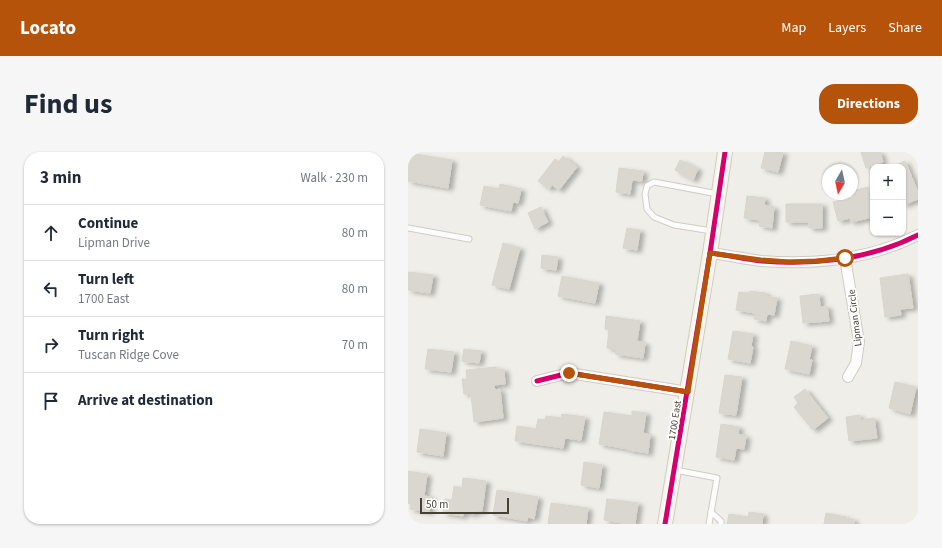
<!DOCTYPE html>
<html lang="en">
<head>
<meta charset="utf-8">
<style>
  body { margin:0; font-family:"Source Sans 3",sans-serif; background:#f6f6f7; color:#1f2937 }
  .controls { position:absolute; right:12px; top:12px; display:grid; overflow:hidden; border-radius:8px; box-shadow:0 1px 3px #0004 }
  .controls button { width:36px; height:36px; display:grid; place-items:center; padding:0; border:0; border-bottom:1px solid #e0e1e3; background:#fff; color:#1f2937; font:20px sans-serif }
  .compass { position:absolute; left:414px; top:12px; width:36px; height:36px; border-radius:50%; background:#fff; box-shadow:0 1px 3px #0004; rotate:189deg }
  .scale { position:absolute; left:12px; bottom:10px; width:89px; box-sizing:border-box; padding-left:4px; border:2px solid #464034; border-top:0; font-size:11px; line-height:14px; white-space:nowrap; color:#464034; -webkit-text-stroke:3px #fff; paint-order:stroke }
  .stop { position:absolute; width:12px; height:12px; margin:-9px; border:3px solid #b45309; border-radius:50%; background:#fff }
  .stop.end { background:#b45309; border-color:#fff; box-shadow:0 1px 4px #0008 }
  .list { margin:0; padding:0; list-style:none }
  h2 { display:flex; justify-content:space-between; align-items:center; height:52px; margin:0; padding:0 16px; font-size:17px }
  h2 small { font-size:13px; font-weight:400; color:#747a83 }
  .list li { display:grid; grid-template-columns:26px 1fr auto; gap:12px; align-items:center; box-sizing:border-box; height:56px; padding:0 16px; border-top:1px solid #e0e1e3 }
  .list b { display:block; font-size:15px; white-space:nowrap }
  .list p { margin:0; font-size:13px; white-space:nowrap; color:#747a83 }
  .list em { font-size:13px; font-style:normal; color:#747a83 }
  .icon { flex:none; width:22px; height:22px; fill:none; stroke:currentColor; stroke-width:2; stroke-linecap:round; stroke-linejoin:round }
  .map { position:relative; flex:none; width:510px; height:372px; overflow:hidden; border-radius:16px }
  header { display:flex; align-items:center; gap:24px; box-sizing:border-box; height:56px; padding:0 20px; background:#b45309; color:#fff }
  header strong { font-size:19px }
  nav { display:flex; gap:22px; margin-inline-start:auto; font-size:14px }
  .intro { display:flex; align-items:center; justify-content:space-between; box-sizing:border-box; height:96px; padding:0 24px }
  h1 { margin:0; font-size:28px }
  .button { padding:10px 18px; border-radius:16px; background:#b45309; color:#fff; font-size:14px; font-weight:700 }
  main { display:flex; gap:24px; padding:0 24px }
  aside { flex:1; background:#fff; border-radius:16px; box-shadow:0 1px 3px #0004 }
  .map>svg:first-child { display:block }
  .building { fill:#dad7d0; stroke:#d8d5ce; filter:url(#shadow) }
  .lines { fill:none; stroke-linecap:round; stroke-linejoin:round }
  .service-casing { stroke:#ceccc5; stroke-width:7 }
  .minor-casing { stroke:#ceccc5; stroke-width:12 }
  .secondary-casing { stroke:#d0ccbe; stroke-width:16 }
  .service { stroke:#fdfcfc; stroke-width:5 }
  .minor { stroke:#fdfcfc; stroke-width:10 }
  .secondary { stroke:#f6f5ee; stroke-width:14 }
  .cycleway-casing { stroke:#fff; stroke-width:8 }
  .cycleway { stroke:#d6006c; stroke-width:5 }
  .route { stroke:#b45309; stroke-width:5 }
  .labels { text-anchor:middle; stroke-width:4; stroke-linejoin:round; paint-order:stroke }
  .street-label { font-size:10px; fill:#464034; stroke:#fff }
</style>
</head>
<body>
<header>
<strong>Locato</strong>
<nav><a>Map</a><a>Layers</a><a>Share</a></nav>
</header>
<div class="intro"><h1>Find us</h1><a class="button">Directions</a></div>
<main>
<aside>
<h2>3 min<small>Walk · 230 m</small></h2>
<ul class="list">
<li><svg class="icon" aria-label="ahead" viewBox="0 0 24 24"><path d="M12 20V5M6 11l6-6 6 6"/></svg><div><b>Continue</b><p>Lipman Drive</p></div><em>80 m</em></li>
<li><svg class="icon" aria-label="left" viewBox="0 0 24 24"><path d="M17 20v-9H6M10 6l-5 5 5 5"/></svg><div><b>Turn left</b><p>1700 East</p></div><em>80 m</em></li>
<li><svg class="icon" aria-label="right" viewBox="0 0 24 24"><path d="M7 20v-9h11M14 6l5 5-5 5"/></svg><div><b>Turn right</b><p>Tuscan Ridge Cove</p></div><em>70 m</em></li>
<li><svg class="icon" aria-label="arrive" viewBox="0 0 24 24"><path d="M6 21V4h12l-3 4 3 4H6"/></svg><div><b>Arrive at destination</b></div></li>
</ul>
</aside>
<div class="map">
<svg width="510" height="372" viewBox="0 0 510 372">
  <defs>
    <filter id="shadow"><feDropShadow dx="4.5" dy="2.5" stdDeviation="2" flood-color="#0004"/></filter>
  </defs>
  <rect width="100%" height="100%" fill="#f0eee8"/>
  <g class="building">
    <path d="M357,0H375L370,20L353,16Z"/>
    <path d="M453,0H472L475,10L458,16Z"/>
    <path d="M0,1L44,8L40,36L0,29Z"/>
    <path d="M155,4L169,15L151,38L144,33L141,37L130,29L147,7L151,10Z"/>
    <path d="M272,8L290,17L285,28L267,18Z"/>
    <path d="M497,9L510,40V47L495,53V15H484Z"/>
    <path d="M211,16L235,19L234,29L224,28L222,42L208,40Z"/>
    <path d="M92,32L113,37L110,51L105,50L103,59L72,53L76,34L91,37Z"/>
    <path d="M460,35L465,57V65L443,70L442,66L430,69L425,50L445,45L444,39Z"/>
    <path d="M339,44L357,46L356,53L366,55L364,76L351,74L352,68L336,66Z"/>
    <path d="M378,52H414V76H401V70H378Z"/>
    <path d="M133,55L140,70L127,77L120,61Z"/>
    <path d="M219,76L232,78L229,98L215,96Z"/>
    <path d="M95,91L112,96L101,137L84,133Z"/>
    <path d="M134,103L150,105L148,118L133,116Z"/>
    <path d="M0,120L25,123L22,141L0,138Z"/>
    <path d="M500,122L505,156L492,157L493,163L477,165L472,126Z"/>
    <path d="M154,124L191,131L187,151L150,144Z"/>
    <path d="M342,139L358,141L357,144L369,146L366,163L359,162L358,169L346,167L347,161L328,158L331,140L341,141Z"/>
    <path d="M411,142L412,155L419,154L421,169L395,171L392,144Z"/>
    <path d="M198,164L232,169L229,189L237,191L235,206L207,202L208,197L199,196L201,178L197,177Z"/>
    <path d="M325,179L345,182L343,194L345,195L342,211L320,207Z"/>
    <path d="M383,189L404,194L401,208H404L401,222L377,217Z"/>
    <path d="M20,197L46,200L43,220L17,217Z"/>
    <path d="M56,197L73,199L71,211L54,209Z"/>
    <path d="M88,215L89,217H96L97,232L86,233L87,238L92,237L95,266L66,270L63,242H56L54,227H59L58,218Z"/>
    <path d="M317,223L334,225L328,263L311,261Z"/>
    <path d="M487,230L508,235L502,262L481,256Z"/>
    <path d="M397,237L420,266L405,278L386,255L390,251L386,245Z"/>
    <path d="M224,259L238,261L235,281L242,283L240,301L220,298V297L191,292L196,260L224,264Z"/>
    <path d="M154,262L177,265L173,288L157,286L155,296L107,289L109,274L128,277L130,267L137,268L138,264L153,266Z"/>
    <path d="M452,263V268L466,266L469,286L441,289L438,265Z"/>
    <path d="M313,272L331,275L330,282L338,284L336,297L328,296L326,308L308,305Z"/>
    <path d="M12,277L38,281L35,304L9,300Z"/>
    <path d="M176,310L194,313L191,336L173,333Z"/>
    <path d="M0,319L19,322L16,344L23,345L21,360L2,357L3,352L0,351Z"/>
    <path d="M55,326L78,329L74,359H67L66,362L55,360V364L35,361L37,347L44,348L46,334L54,336Z"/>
    <path d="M89,338L130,345L126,367L120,365L119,369L85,363Z"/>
    <path d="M199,347L230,351L227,372H213L214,371L196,368Z"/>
    <path d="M143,351L180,356L178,372H140Z"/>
    <path d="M341,360L355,362L354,372H319L321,362L340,365Z"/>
    <path d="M418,361L438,365V366L446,368V372H416Z"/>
  </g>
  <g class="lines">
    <g class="service-casing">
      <g id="service">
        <path d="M0,76L61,87"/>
        <path d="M304,79L266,73L246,65L239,57L237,42L239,34L246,30L310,42"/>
        <path d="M267,318L309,326L301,372"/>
        <path d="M303,360L313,369V372"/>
      </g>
    </g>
    <g class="minor-casing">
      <g id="minor">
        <path d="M302,101C319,103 337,107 354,109C407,113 463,107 510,83"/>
        <path d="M437,106L451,190L448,211L440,225"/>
        <path d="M129,229L161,221L280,240"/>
      </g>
    </g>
    <g class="secondary-casing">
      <path id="secondary" d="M257,372L302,101L317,0"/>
    </g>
    <use href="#service" class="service"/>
    <use href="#minor" class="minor"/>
    <use href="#secondary" class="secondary"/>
    <g class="cycleway-casing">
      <g id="cycleway">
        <path d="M302,101C319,103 337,107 354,109C407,113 463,107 510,83"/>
        <path d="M129,229L161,221L280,240"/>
        <path d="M257,372L302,101L317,0"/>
      </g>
    </g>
    <use href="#cycleway" class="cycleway"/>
  </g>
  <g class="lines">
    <path class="route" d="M161,221L280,240L302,101L353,108L381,110L409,109L437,106"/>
  </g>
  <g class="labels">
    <g class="street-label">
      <text transform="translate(446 166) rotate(-97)" y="4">Lipman Circle</text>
      <text transform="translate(266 268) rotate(-81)" y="4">1700 East</text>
    </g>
  </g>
</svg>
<div class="controls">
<button>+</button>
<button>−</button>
</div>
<svg class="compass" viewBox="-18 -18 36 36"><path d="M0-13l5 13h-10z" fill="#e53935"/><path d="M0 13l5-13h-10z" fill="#747a83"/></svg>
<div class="scale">50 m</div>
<div class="stop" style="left:437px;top:106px"></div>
<div class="stop end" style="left:161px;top:221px"></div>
</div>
</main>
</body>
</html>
